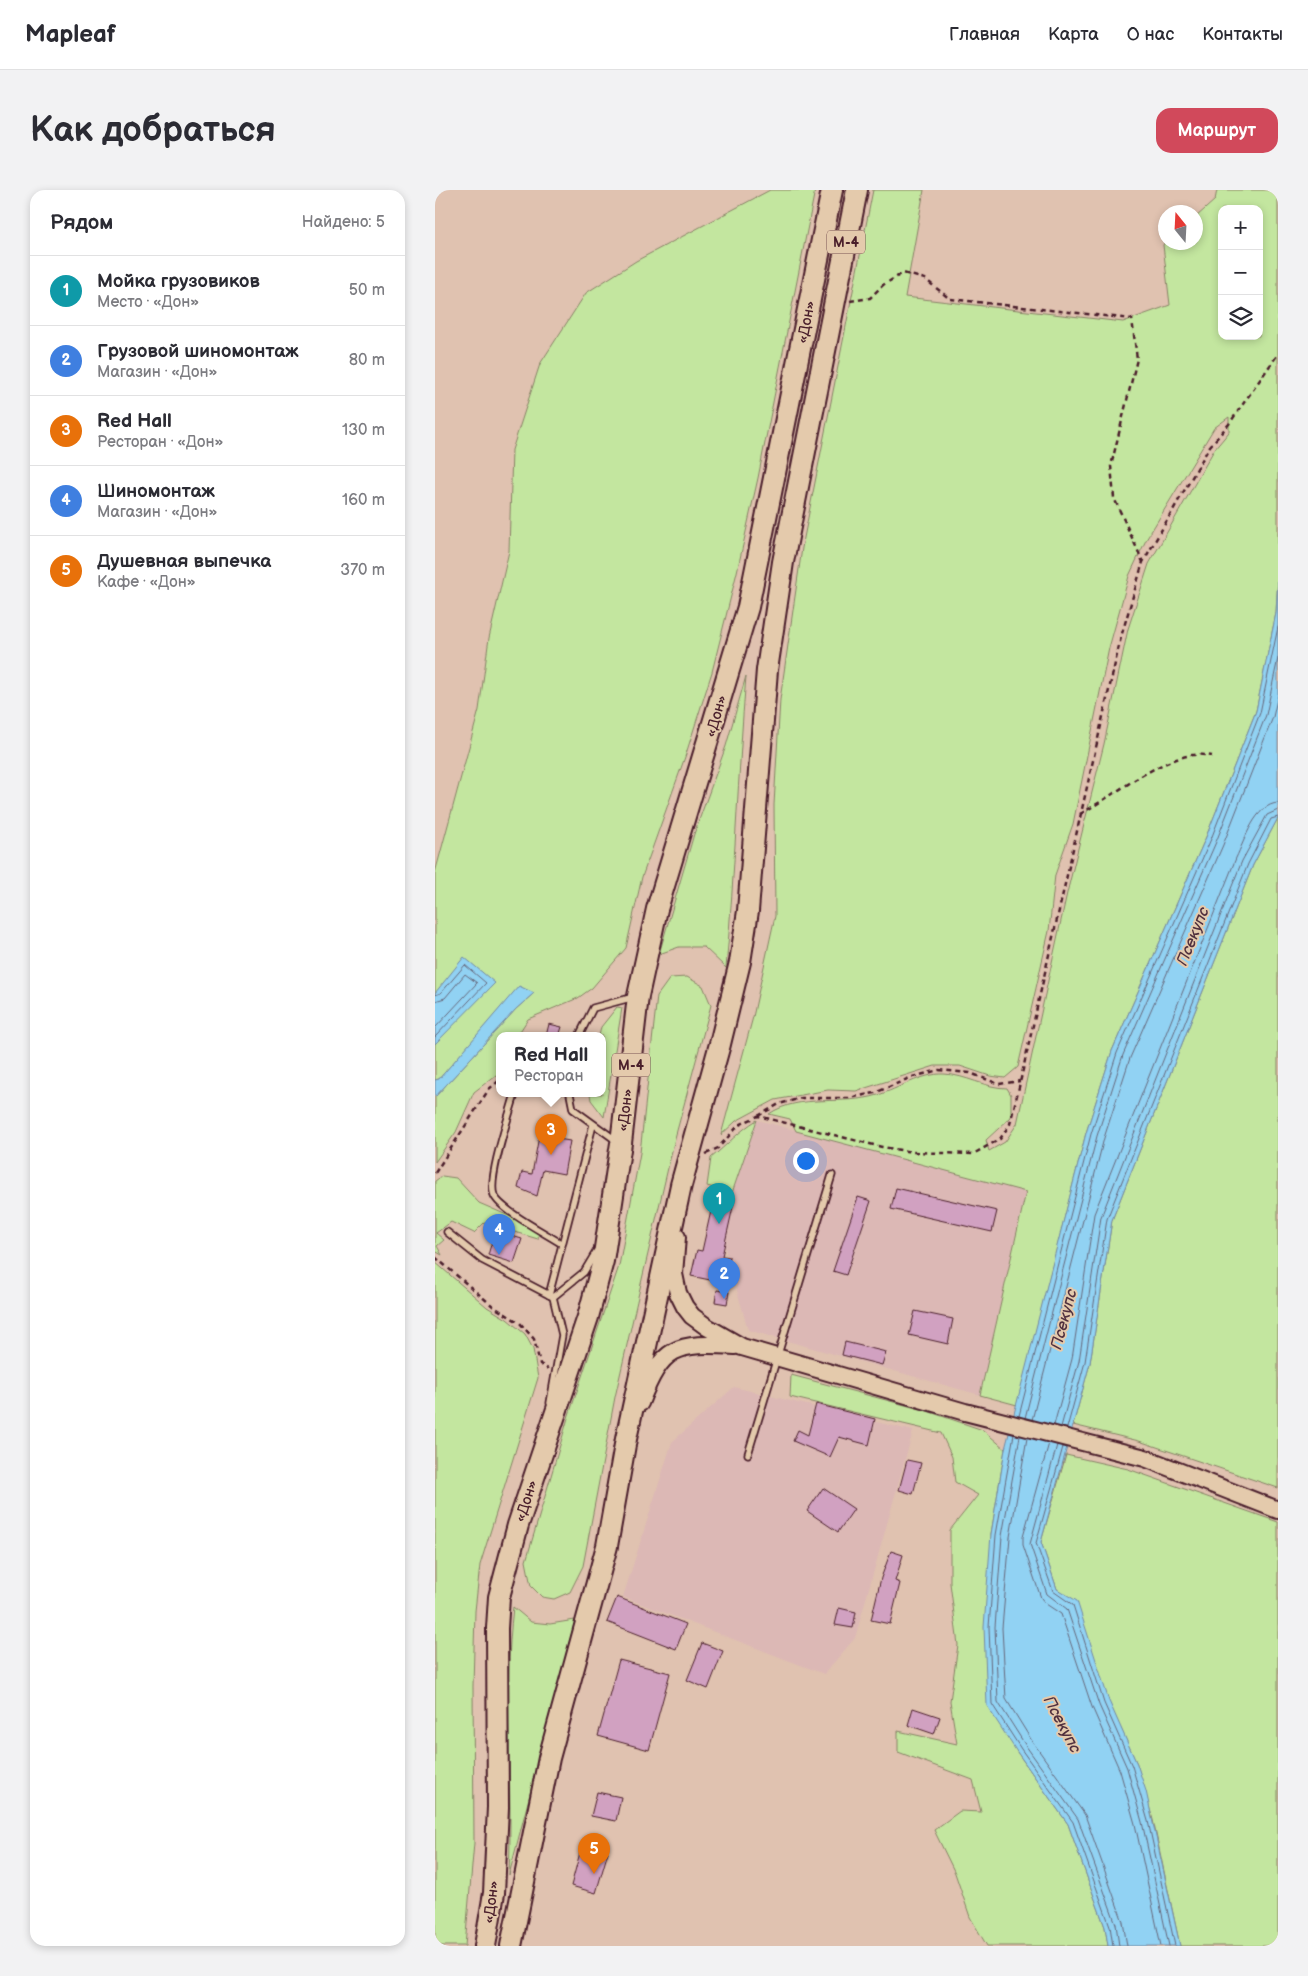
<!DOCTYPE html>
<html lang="ru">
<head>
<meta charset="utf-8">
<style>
  body { margin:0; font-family:"Balsamiq Sans",sans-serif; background:#f2f2f3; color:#2b2b33 }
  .controls { position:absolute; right:15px; top:15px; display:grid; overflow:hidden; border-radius:10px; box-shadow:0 2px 8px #0003 }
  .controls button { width:45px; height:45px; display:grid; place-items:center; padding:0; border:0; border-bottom:1px solid #e1e1e2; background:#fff; color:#2b2b33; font:25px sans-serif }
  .compass { position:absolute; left:723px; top:15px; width:45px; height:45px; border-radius:50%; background:#fff; box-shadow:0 2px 8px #0003; rotate:342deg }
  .you { position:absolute; left:370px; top:970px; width:18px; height:18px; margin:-12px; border:4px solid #fff; border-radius:50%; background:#1a73e8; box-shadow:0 0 0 8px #1a73e833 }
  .badge { display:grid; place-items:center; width:32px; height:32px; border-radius:50%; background:#d1495b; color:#fff; font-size:16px; font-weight:700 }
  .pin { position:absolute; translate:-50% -41px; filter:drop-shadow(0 1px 2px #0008) }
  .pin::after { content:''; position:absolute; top:26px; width:18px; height:15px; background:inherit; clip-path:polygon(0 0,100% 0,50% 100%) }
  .popup { position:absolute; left:61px; top:842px; width:110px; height:65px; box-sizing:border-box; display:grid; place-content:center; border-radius:10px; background:#fff; filter:drop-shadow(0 1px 4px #0005); font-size:16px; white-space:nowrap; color:#7c7c81 }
  .popup b { font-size:19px; color:#2b2b33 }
  .popup::after { content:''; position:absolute; left:50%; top:100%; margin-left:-10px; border:10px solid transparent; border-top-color:#fff }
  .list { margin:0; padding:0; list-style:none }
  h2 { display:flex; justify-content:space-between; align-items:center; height:65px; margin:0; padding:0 20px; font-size:21px }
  h2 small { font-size:16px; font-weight:400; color:#7c7c81 }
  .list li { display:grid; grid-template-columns:32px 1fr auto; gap:15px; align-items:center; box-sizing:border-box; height:70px; padding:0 20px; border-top:1px solid #e1e1e2 }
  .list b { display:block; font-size:19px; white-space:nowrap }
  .list p { margin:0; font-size:16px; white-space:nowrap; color:#7c7c81 }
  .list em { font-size:16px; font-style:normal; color:#7c7c81 }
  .icon { flex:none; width:28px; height:28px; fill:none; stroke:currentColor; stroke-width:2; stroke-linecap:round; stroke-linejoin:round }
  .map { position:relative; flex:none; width:843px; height:1756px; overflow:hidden; border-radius:15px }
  header { display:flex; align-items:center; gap:30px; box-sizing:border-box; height:70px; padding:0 25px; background:#fff; border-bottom:1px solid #e1e1e2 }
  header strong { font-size:24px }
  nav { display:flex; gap:28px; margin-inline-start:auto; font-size:18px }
  .intro { display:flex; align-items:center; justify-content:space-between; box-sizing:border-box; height:120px; padding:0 30px }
  h1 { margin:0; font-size:35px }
  .button { padding:12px 22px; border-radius:15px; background:#d1495b; color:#fff; font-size:18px; font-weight:700 }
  main { display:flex; gap:30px; padding:0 30px }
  aside { flex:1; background:#fff; border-radius:15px; box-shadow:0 2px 8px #0003 }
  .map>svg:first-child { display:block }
  .built { fill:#dcb8b5 }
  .green { fill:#c3e69f; stroke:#868265; fill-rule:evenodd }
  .water { fill:#91d2f3; stroke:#758aa3 }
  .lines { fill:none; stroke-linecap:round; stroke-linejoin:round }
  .shore { stroke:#66677b; stroke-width:1 }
  .building { fill:#d1a1c1; stroke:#4a1f2b }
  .service-casing { stroke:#4a1f2b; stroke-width:9 }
  .secondary-casing { stroke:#4a1f2b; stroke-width:20 }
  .trunk-casing { stroke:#4a1f2b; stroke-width:24 }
  .path { stroke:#4a1f2b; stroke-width:2.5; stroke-dasharray:5 4; stroke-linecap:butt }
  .service { stroke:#e4caac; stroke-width:5.5 }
  .secondary { stroke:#e4caac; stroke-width:16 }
  .trunk { stroke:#e4caac; stroke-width:20 }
  .labels { text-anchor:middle; stroke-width:4; stroke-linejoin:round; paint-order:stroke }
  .shield { fill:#e4caac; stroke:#785252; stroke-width:1 }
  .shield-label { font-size:14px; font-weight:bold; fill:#4a1f2b }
  .street-label { font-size:15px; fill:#4a1f2b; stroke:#e4caac }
  .water-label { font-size:16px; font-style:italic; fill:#51313f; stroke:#e4caac }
</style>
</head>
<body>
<header>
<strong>Mapleaf</strong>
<nav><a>Главная</a><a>Карта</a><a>О нас</a><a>Контакты</a></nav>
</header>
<div class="intro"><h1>Как добраться</h1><a class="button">Маршрут</a></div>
<main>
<aside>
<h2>Рядом<small>Найдено: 5</small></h2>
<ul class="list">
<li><span class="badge" style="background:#0f9aa8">1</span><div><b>Мойка грузовиков</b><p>Место · «Дон»</p></div><em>50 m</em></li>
<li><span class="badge" style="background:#3f7fe0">2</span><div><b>Грузовой шиномонтаж</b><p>Магазин · «Дон»</p></div><em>80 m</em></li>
<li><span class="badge" style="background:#e8710a">3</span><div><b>Red Hall</b><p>Ресторан · «Дон»</p></div><em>130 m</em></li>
<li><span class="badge" style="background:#3f7fe0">4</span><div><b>Шиномонтаж</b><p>Магазин · «Дон»</p></div><em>160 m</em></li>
<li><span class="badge" style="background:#e8710a">5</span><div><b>Душевная выпечка</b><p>Кафе · «Дон»</p></div><em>370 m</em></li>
</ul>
</aside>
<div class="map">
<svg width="843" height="1756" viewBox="0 0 843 1756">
  <rect width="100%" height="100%" fill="#e0c2b0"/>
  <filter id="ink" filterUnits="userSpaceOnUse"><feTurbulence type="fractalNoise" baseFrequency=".02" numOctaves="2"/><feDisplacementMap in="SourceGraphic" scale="10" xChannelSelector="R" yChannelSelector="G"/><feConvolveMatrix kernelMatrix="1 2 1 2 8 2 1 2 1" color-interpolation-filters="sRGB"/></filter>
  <g filter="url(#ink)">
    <g class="built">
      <path d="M322,930L591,1002L545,1205L313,1140L285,1039Z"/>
      <path d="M299,1197L478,1241L420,1448L389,1484L188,1407L237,1252Z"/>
    </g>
    <g class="green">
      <path d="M335,0H380L323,288L302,382L277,482L250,567L207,687L191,758L157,798L143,808L93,829L82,846H65V882L39,902L21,942L0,972V907L81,819L99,803L84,797L4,889L0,890V683L44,520L54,448L74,361L77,260L105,174L151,103L201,71Z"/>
      <path d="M438,0H489L470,107L688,132L735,115L728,55L730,52H761V27L780,10L782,0H843V387L841,423L821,521L771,647L677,861L651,943L582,1215L545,1205L591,1002L361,941L355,929L334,924C365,903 408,916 443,905C463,899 487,883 509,884C531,885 550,898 572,898L576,905V927L551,950L554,961L570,952L582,934L632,703L669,554L693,439L714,374L779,260L794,242V227L779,238L759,271L711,350L694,386L674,458L638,634L620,685L614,741L583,877L570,888L555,886L525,876H500L421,901L393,900L340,910L301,931L286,945L318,827L340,726L339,615L345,510L367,358ZM787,19H824V146H787Z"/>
      <path d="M311,486C303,583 300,681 291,778L269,757H244L224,764L259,644L291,556Z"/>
      <path d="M843,628V1298L704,1251L638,1235L655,1173L677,1030L818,675Z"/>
      <path d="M252,787L268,796L276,815L240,948L208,1085L180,1207L148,1376L135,1402L119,1409L107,1407L96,1396L91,1371L133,1228L184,1076L205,963L222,806L235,788Z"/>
      <path d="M182,817L187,818L169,927L156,910L155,904H167V846H164L166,837Z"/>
      <path d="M322,930L297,1003L272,996L276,968C292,955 305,940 322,930Z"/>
      <path d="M7,986L21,988L44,1013L104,1039L103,1049L49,1033L39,1043L16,1032L1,1043L9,1050L2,1056L7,1065L0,1061V991Z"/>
      <path d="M0,1072L52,1117L72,1129L90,1144L98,1159L103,1188L45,1375L40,1421L38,1496L39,1653L30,1756H0Z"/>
      <path d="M356,1185L489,1220L548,1240L570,1259L556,1344L582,1562L633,1634L670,1737L673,1756H552L535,1727L520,1683L499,1640L525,1621L546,1622L538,1590L463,1562V1541L522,1554L515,1511L523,1455L515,1393V1340L543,1305L520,1292L517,1267L506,1243L355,1207Z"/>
      <path d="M631,1265L693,1279L843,1332V1756H745L718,1630L702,1574L622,1399L606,1352Z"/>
      <path d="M78,1417L96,1432L115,1434L140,1430L74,1685C78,1596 68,1506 78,1417Z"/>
    </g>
    <g class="water">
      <path d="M843,387V628L818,675L677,1030L655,1173L606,1352L622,1399L642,1411L674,1511L702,1574L711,1601L745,1756H673L670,1737L633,1634L582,1562L552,1516L549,1437L556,1344L570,1259L651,943L677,861L771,647L821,521L841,423Z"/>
      <path d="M29,767L60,793L0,854V803Z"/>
      <path d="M84,796L99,803L81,819L0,907V890L4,889Z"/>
    </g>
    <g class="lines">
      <g class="shore">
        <path d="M0,805L6,803L30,775L51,793L0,847"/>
        <path d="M0,811L10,808L30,784L42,793L0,838"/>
        <path d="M584,1226L656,944L682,863L776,649L825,523L843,437"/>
        <path d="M590,1228L662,946L688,865L781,652L831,525L843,468"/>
        <path d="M597,1230L669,948L695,868L788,655L838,527L843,505"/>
        <path d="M619,1235L637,1169L659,1024L801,668C810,650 820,614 843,613"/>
        <path d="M626,1237L644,1171L666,1027L807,671L832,625L843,620"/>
        <path d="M632,1238L650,1172L672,1029L813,674L836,629L843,627"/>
        <path d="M579,1244L561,1345L554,1437L557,1514L586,1559L638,1632L675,1736L678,1756"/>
        <path d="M585,1246L567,1346L560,1437L563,1512L591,1556L643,1629L681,1734L684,1756"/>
        <path d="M592,1248L575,1347L567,1438L571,1509L597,1551L650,1625L688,1732L692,1756"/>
        <path d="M614,1253L588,1347V1355L606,1408L611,1414L626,1424L657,1517L685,1581L700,1634L726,1756"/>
        <path d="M622,1255L595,1354L612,1404L632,1419L664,1515L692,1578L707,1632L734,1756"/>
        <path d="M628,1257L601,1353L618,1401L638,1415L669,1513L697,1576L713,1631L740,1756"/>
      </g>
    </g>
    <g class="building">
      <path d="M114,834L127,837L124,846H111Z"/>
      <path d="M104,946L135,951L129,984L108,980L102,1006L83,998L87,982L97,984Z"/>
      <path d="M461,998L562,1021L557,1042L456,1019Z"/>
      <path d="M280,1003L300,1008L287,1066L295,1067L289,1093L256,1086L262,1060L267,1061Z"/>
      <path d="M423,1007L436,1011L411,1085L398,1081Z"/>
      <path d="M60,1041L87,1049L79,1073L53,1065Z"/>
      <path d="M282,1100L294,1102L292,1114L280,1112Z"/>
      <path d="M480,1121L518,1129L513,1154L474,1145Z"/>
      <path d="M410,1152L451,1162L447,1175L407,1165Z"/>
      <path d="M381,1214L440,1229L434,1255L404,1247L395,1267L358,1251L363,1240L373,1245Z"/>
      <path d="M472,1270L486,1273L478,1304L464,1300Z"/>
      <path d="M388,1298L419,1319L403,1342L372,1321Z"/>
      <path d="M456,1361L468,1365L460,1391L465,1393L455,1434L436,1430L446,1388Z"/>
      <path d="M182,1407L251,1434L241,1459L172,1432Z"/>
      <path d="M404,1418L421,1422L418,1438L400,1435Z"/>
      <path d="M267,1453L288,1461L273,1499L252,1490Z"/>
      <path d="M184,1470L235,1483L214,1560L163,1546Z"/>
      <path d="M478,1518L505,1527L499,1544L473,1535Z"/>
      <path d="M162,1602L186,1607L181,1631L156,1626Z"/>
      <path d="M147,1655L173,1662L161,1703L136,1696Z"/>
    </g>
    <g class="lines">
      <g class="service-casing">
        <g id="service">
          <path d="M144,846L158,818L199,807"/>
          <path d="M80,904C75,923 52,989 59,1005C65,1020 112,1044 127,1054"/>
          <path d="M135,904L138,919L182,951"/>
          <path d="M12,1042L47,1070L118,1107L127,1145L115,1213"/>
          <path d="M114,1105L158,935"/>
          <path d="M118,1107L149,1082L161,1062"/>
          <path d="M313,1264L397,985"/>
        </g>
      </g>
      <g class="secondary-casing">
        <g id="secondary">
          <path d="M242,1047L239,1084L243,1103L250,1117L257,1126L272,1137L307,1157L530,1222L710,1268L843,1320"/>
          <path d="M205,1213C227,1156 241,1152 300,1156"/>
        </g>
      </g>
      <g class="trunk-casing">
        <g id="trunk">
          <path d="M50,1756L59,1703L63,1617L62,1438L64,1407L83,1335L153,1127L168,1071L186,953L203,806L222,719L313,417L397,0"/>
          <path d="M76,1756L114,1568L172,1356L191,1249L246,995L285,854L305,772L313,721L332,480L348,372L422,0"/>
        </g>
      </g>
      <g class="path">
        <path d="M415,111L435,108L448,95L468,83L490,89L515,109L697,129L702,169L676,276L679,308L708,372"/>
        <path d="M645,624C680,605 718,572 757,565C763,564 771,565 777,566"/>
        <path d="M323,926L344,914L367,908H414L440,903L477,887L504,880L535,883L564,894L585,891"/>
        <path d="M271,964L283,958L304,935L323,926L447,957L477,962L538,964L565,949L575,934L584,897L686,447L708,372L775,256L794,234L843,164"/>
        <path d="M0,983L54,899L65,890"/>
        <path d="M0,1067L59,1117L85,1133L99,1149L105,1174L113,1179"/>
      </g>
      <use href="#service" class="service"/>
      <use href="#secondary" class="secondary"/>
      <use href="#trunk" class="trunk"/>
    </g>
  </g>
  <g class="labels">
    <g class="shield">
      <rect x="392" y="40.5" width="38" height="23" rx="4"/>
      <rect x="177" y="863.5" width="38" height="23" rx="4"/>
    </g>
    <g class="shield-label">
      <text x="411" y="57">М-4</text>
      <text x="196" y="880">М-4</text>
    </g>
    <g class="street-label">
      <text transform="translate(371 132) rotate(-79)" y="5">«Дон»</text>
      <text transform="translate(281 526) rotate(-74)" y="5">«Дон»</text>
      <text transform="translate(190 920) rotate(-83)" y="5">«Дон»</text>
      <text transform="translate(91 1311) rotate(-72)" y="5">«Дон»</text>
      <text transform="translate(56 1712) rotate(-83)" y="5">«Дон»</text>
    </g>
    <g class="water-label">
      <text transform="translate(757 746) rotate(-68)" y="6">Псекупс</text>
      <text transform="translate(628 1129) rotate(-75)" y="6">Псекупс</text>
      <text transform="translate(628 1534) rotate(62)" y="6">Псекупс</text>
    </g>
  </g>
</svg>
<div class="controls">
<button>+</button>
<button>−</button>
<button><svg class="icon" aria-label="layers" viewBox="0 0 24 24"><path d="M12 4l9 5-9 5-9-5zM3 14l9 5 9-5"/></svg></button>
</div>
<svg class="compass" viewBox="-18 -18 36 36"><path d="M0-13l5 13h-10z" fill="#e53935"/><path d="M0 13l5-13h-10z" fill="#7c7c81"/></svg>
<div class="you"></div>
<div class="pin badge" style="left:284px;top:1034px;background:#0f9aa8">1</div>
<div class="pin badge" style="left:289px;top:1109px;background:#3f7fe0">2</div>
<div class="pin badge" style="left:116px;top:965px;background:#e8710a">3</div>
<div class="popup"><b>Red Hall</b>Ресторан</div>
<div class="pin badge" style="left:64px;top:1065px;background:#3f7fe0">4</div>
<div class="pin badge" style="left:159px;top:1684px;background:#e8710a">5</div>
</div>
</main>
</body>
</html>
